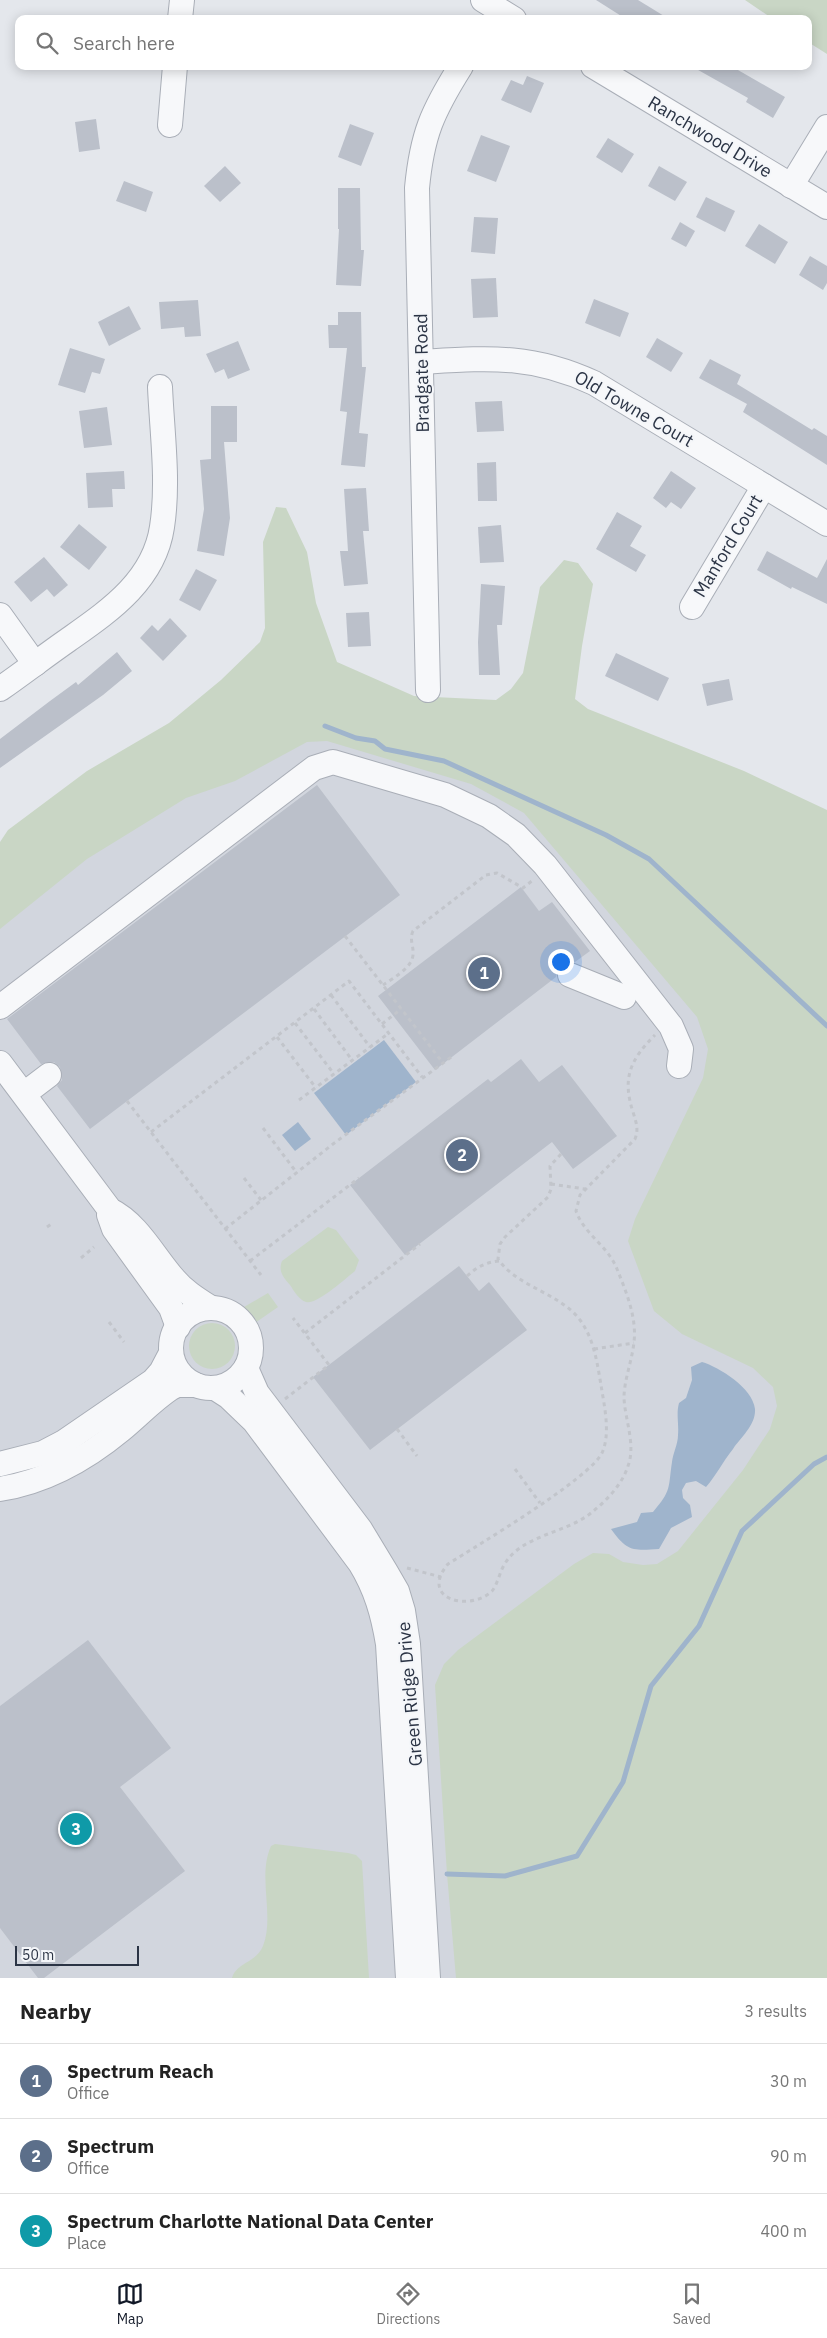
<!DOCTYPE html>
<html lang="en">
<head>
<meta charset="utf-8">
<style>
  body { margin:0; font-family:"IBM Plex Sans",sans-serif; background:#f2f2f2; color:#222 }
  .scale { position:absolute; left:15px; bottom:12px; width:124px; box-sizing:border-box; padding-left:5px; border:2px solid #2b3445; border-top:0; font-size:14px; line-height:18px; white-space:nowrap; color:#2b3445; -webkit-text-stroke:4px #f4f6f9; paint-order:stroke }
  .you { position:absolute; left:560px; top:961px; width:18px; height:18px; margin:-12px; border:4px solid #fff; border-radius:50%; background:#1a73e8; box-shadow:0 0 0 8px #1a73e833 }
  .badge { display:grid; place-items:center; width:32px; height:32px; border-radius:50%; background:#111827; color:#fff; font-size:16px; font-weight:700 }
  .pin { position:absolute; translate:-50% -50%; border:2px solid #fff; box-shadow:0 1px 5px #0006 }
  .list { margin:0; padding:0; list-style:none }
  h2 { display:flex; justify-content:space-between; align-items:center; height:65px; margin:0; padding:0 20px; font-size:21px }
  h2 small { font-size:16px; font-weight:400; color:#767676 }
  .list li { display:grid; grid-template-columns:32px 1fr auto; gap:15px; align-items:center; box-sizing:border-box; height:75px; padding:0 20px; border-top:1px solid #e0e0e0 }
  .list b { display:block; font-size:19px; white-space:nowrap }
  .list p { margin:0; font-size:16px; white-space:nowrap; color:#767676 }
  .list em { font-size:16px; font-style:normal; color:#767676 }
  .icon { flex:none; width:28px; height:28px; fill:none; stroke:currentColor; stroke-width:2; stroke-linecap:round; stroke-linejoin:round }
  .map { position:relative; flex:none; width:827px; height:1978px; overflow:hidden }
  .search { position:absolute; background:#fff; box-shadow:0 2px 12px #0003; left:15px; right:15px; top:15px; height:55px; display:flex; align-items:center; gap:12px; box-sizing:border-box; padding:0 18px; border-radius:10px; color:#767676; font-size:19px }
  .sheet { height:290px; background:#fff }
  nav { display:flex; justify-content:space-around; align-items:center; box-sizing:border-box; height:70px; border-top:1px solid #e0e0e0; background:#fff; font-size:14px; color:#767676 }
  nav a { display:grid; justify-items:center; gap:2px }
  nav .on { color:#111827 }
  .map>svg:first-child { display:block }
  .built { fill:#d2d6de }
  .green { fill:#c9d6c5 }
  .water { fill:#9fb4cc }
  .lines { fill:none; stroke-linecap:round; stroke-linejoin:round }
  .stream { stroke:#9fb4cc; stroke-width:5 }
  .building { fill:#bbc0ca }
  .minor-casing { stroke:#a9aeb7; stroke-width:26 }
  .path { stroke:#c2c5cb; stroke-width:3; stroke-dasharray:4 4; stroke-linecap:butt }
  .minor { stroke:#f7f8fa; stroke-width:24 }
  .labels { text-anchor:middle; stroke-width:4; stroke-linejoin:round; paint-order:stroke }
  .street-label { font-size:18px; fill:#2b3445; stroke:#f4f6f9 }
</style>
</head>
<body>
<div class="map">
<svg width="827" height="1978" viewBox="0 0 827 1978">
  <rect width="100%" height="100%" fill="#e4e7ec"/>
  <path class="built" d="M280,675L827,822V1860L727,1978H0V881Z"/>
  <g class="green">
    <path d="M745,0H827V54L808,42V19H773Z"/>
    <path d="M276,507L286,508L307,552L316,603L337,662L414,696L496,700L511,689L523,673L540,587L564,560L578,563L593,584L582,646L575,699L588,709L744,771L827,810V1978H456L447,1874L435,1685L444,1664L458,1650L574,1564L593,1553L609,1554L623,1562L643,1565L657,1564L678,1551L743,1470L770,1429L777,1406L773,1387L753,1368L682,1334L654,1311L628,1241L635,1219L703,1078L708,1049L697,1017L524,813L471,784L327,741L307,742L235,781L186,798L87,859L0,929V842L8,830L87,771L169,723L221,680L260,642L265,628L263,542Z"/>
    <path d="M328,1227L336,1230L359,1260L355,1271C346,1278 317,1305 306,1302C299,1300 294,1291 290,1285C283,1277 278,1271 282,1261Z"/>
    <path d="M268,1293L278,1307L255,1323L245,1311L244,1307Z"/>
    <circle cx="212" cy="1346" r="23"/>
    <path d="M275,1844L348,1853L356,1855L362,1861L369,1978H232C237,1962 255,1964 263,1946C275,1915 257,1877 271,1846Z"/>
  </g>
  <g class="water">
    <path d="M384,1040L416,1082L346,1135L314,1093Z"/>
    <path d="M298,1122L311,1139L295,1151L282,1135Z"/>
    <path d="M702,1362C719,1367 753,1388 755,1409C756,1425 741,1437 733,1449C723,1461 716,1476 706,1487L696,1481L686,1483L682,1490L683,1498L690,1505L692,1517L671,1528L659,1549C632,1551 627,1551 611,1529L637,1522L641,1513L653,1512C672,1490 668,1488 672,1462C673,1453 678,1444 678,1435C679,1423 676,1414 679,1403L686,1398L692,1380L691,1367Z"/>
  </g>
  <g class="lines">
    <g class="stream">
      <path d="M325,726L356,738L375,741L385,749L444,761L606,835L649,859L827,1026"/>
      <path d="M447,1874L505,1876L577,1856L623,1782L651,1686L699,1626L742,1531L814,1464L827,1457"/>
    </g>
  </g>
  <g class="building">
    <path d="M596,0H638L669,19H626Z"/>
    <path d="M691,66H731L785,97L773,118L746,102L748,98Z"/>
    <path d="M527,76L544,83L531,113L501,100L511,80L523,85Z"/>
    <path d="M96,119L100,149L79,152L75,122Z"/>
    <path d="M350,124L374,133L361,166L338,157Z"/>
    <path d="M481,135L510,146L496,182L467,171Z"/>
    <path d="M608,138L634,154L622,173L596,157Z"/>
    <path d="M225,166L241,183L220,202L204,186Z"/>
    <path d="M659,166L687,182L675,201L648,186Z"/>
    <path d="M124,181L153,192L146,212L116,201Z"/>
    <path d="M338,188H360L361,250H364L361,286L336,285L339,229H338Z"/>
    <path d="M706,197L735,211L725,232L696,217Z"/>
    <path d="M474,217L498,218L495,254L471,252Z"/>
    <path d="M680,222L695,231L686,247L671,239Z"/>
    <path d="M759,224L788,242L775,264L745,246Z"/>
    <path d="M810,256L827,266V283L823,290L799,275Z"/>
    <path d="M496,278L498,317L473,318L471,279Z"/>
    <path d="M594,299L629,313L620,337L585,323Z"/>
    <path d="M198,300L201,336L185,337L184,327L161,329L159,302Z"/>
    <path d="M129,306L141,329L109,346L98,322Z"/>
    <path d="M338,312H361L362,367H366L359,433L368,434L365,467L341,465L347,412L340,411L347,348H329L328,325H338Z"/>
    <path d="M657,338L683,353L671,372L646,357Z"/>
    <path d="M238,341L250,370L228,379L224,369L215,373L206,354Z"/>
    <path d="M70,348L105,359L100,374L92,372L85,393L58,385Z"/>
    <path d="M710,359L741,375L737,384L812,430L814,428L827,436V465L743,412L747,404L699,378Z"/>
    <path d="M502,401L504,431L477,432L475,402Z"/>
    <path d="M211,406H237V442H224L230,518L224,556L197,551L204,509L200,460L211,459Z"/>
    <path d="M107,407L112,445L84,448L79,411Z"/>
    <path d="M496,462L497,501H478L477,463Z"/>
    <path d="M124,471L125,489H112L113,507L88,508L86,473Z"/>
    <path d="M671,471L696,488L681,509L671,502L666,508L653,498Z"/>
    <path d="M366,488L369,531H363L368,584L344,586L340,551H348L344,489Z"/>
    <path d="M617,512L642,526L630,546L646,555L636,572L596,549Z"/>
    <path d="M79,524L107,547L89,570L60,547Z"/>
    <path d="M501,525L504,562L480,563L478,527Z"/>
    <path d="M767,551L817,578L827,559V604L792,587L791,589L757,570Z"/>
    <path d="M44,557L68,585L54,597L47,589L31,602L14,582Z"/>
    <path d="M196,569L217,580L200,611L179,600Z"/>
    <path d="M481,584L505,586L502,625H497L500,675H479L478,642Z"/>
    <path d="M369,612L371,646L348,647L346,613Z"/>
    <path d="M170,618L187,636L163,661L140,638L152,625L158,631Z"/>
    <path d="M117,652L132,671L103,695L0,768V739L50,701L76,682L78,685Z"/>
    <path d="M616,653L669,678L658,701L605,676Z"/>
    <path d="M729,679L733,700L707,706L702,684Z"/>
    <path d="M317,785L400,895L90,1129L57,1086L62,1080L60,1067L54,1062L41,1064L7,1019Z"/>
    <path d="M521,887L539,911L552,902L590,951L575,962L569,961L562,964L558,969L556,977L435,1070L378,996Z"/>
    <path d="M521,1059L539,1082L562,1065L617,1136L573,1169L552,1142L405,1255L350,1185L488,1079L491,1082Z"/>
    <path d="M459,1266L479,1291L489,1282L527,1330L370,1450L313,1377Z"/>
    <path d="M88,1640L171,1748L120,1787L185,1871L44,1978H38L0,1928V1706Z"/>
  </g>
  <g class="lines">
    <g class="minor-casing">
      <g id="minor">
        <path d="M483,0L514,19"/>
        <path d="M180,19L182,0"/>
        <path d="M593,66L827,207"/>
        <path d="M170,125L175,66"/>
        <path d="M791,186L827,127"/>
        <path d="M421,362C489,358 531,354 594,383L827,524"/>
        <path d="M692,607L764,486"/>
        <path d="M0,615L35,664"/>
        <path d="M0,689C23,673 45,656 68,640C109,611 154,581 162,527C169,482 162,433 160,387"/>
        <path d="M428,690L417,188C422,135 432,112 461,66"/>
        <path d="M570,975L624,997"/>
        <path d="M0,1007L314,768L333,762L445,795L489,816L516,835L545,865L671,1026L681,1049L679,1066"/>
        <path d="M0,1063L110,1210C138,1224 153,1255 174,1279C184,1291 197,1299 211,1308"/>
        <path d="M24,1094L49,1075"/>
        <path d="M110,1210L109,1215L114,1229L171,1308L178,1327"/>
        <circle cx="211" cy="1348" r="40"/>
        <path d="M246,1368L257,1393L360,1529L386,1572L397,1591L403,1611L408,1644L428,1978"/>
        <path d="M215,1388L229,1397L254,1421L360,1563C376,1589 383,1614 388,1644L408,1978"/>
        <path d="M0,1464L43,1453L64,1442L153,1381L161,1372L171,1353"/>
        <path d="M0,1489C45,1482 86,1459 121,1430C138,1416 153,1400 171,1388L177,1385H196"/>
      </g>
    </g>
    <g class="path">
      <path d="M345,936L443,1063"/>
      <path d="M383,985C393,978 412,968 413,955C414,946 409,940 413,931L486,875L497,873L523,888L533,880"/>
      <path d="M331,995L370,1047"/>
      <path d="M314,1009L352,1060"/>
      <path d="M295,1023L334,1074"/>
      <path d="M382,1024L401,1009"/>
      <path d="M277,1037L316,1088"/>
      <path d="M299,1100L389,1033"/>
      <path d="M127,1101L261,1275"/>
      <path d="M263,1128L297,1173"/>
      <path d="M151,1132L349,981L422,1077"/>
      <path d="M561,1154L550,1166L551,1189L548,1197L505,1237L500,1244L498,1259C517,1287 560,1293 580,1320C594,1339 597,1362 601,1385C604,1405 611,1433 602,1453C589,1479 478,1545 448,1564C418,1600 471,1612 492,1591C497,1585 499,1575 503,1567C519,1535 565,1534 591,1513C606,1501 622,1485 628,1466C636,1445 625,1420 624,1398C624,1380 632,1361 634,1342C637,1318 626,1291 617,1269C608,1246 584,1234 576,1211L580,1195L635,1139C639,1129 636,1122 633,1112C622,1078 630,1060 655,1035"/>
      <path d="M244,1178L261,1200"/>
      <path d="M551,1184L585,1189"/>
      <path d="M47,1227L53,1223"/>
      <path d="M225,1229L333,1144L454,1055"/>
      <path d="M81,1258L94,1247"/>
      <path d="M250,1261L359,1178"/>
      <path d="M467,1276C477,1267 486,1262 499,1261"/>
      <path d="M109,1322L124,1342"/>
      <path d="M305,1333L420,1244"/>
      <path d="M594,1349L634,1343"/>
      <path d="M285,1399L329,1365L293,1318"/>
      <path d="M397,1429L417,1456"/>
      <path d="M515,1469L540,1503"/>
      <path d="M407,1568L441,1577"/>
    </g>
    <use href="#minor" class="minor"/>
  </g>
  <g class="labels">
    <g class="street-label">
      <text transform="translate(710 137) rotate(31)" y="6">Ranchwood Drive</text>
      <text transform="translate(422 373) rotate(-91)" y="6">Bradgate Road</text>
      <text transform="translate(634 409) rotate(30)" y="6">Old Towne Court</text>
      <text transform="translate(728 546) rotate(-59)" y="6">Manford Court</text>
      <text transform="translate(410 1694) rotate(-95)" y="6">Green Ridge Drive</text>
    </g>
  </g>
</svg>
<div class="scale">50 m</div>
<div class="you"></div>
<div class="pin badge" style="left:484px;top:973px;background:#5c6f8a">1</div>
<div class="pin badge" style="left:462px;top:1155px;background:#5c6f8a">2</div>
<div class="pin badge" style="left:76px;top:1829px;background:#0f9aa8">3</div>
<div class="search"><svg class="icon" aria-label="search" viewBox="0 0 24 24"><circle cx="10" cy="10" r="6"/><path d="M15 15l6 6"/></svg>Search here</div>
</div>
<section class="sheet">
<h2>Nearby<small>3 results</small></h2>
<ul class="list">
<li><span class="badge" style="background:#5c6f8a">1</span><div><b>Spectrum Reach</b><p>Office</p></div><em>30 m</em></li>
<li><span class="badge" style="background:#5c6f8a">2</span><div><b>Spectrum</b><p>Office</p></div><em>90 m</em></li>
<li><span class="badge" style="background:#0f9aa8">3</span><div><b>Spectrum Charlotte National Data Center</b><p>Place</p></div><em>400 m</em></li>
</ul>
</section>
<nav>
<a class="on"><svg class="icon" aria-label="map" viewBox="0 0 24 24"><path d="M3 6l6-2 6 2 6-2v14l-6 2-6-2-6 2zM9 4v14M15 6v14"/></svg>Map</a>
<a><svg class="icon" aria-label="directions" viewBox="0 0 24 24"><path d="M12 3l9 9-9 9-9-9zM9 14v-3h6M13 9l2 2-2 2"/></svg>Directions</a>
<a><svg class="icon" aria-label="saved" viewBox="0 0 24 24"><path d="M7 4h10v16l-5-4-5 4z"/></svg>Saved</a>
</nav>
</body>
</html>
